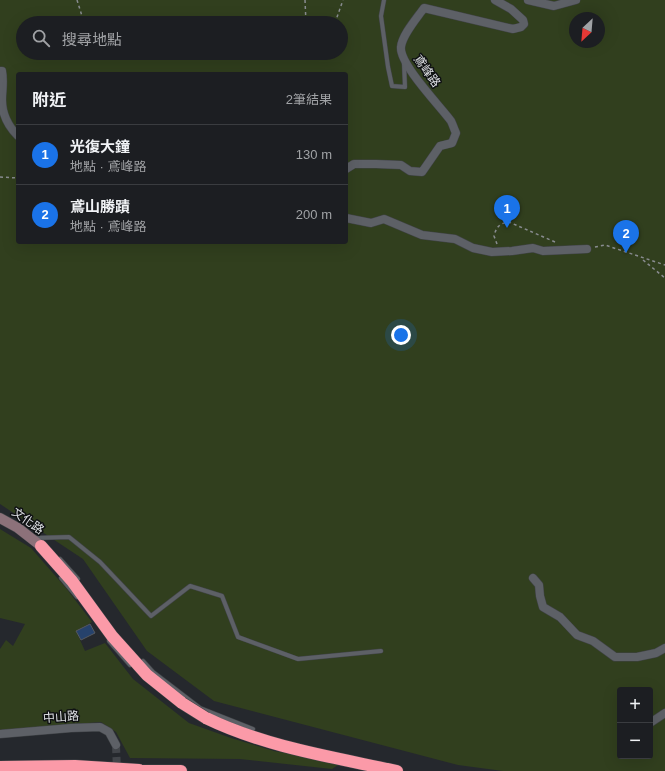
<!DOCTYPE html>
<html lang="zh-TW">
<head>
<meta charset="utf-8">
<style>
  body { margin:0; font-family:Arial,"Noto Sans TC",sans-serif; background:#25272a; color:#f1f3f6 }
  .controls { position:absolute; right:12px; bottom:12px; display:grid; overflow:hidden; border-radius:4px; box-shadow:0 4px 16px #0002 }
  .controls button { width:36px; height:36px; display:grid; place-items:center; padding:0; border:0; border-bottom:1px solid #3a3c40; background:#1c1e22; color:#f1f3f6; font:20px sans-serif }
  .compass { position:absolute; left:569px; top:12px; width:36px; height:36px; border-radius:50%; background:#1c1e22; box-shadow:0 4px 16px #0002; rotate:206deg }
  .you { position:absolute; left:401px; top:335px; width:14px; height:14px; margin:-10px; border:3px solid #fff; border-radius:50%; background:#1a73e8; box-shadow:0 0 0 6px #1a73e833 }
  .badge { display:grid; place-items:center; width:26px; height:26px; border-radius:50%; background:#1a73e8; color:#fff; font-size:13px; font-weight:700 }
  .pin { position:absolute; translate:-50% -33px; filter:drop-shadow(0 1px 2px #0008) }
  .pin::after { content:''; position:absolute; top:21px; width:14px; height:12px; background:inherit; clip-path:polygon(0 0,100% 0,50% 100%) }
  .list { margin:0; padding:0; list-style:none }
  h2 { display:flex; justify-content:space-between; align-items:center; height:52px; margin:0; padding:0 16px; font-size:17px }
  h2 small { font-size:13px; font-weight:400; color:#a0a2a5 }
  .list li { display:grid; grid-template-columns:26px 1fr auto; gap:12px; align-items:center; box-sizing:border-box; height:60px; padding:0 16px; border-top:1px solid #3a3c40 }
  .list b { display:block; font-size:15px; white-space:nowrap }
  .list p { margin:0; font-size:13px; white-space:nowrap; color:#a0a2a5 }
  .list em { font-size:13px; font-style:normal; color:#a0a2a5 }
  .icon { flex:none; width:22px; height:22px; fill:none; stroke:currentColor; stroke-width:2; stroke-linecap:round; stroke-linejoin:round }
  .map { position:relative; flex:none; width:665px; height:771px; overflow:hidden }
  .search { position:absolute; background:#1c1e22; box-shadow:0 4px 16px #0002; left:16px; top:16px; width:332px; height:44px; display:flex; align-items:center; gap:10px; box-sizing:border-box; padding:0 14px; border-radius:22px; color:#a0a2a5; font-size:15px }
  .panel { position:absolute; background:#1c1e22; box-shadow:0 4px 16px #0002; left:16px; top:72px; width:332px; height:172px; border-radius:4px }
  .map>svg:first-child { display:block }
  .green { fill:#313f1e; fill-rule:evenodd }
  .building { fill:#26426c; stroke:#56595f }
  .lines { fill:none; stroke-linecap:round; stroke-linejoin:round }
  .street-tunnel { stroke:#414449; stroke-width:8; stroke-dasharray:8 4; stroke-linecap:butt }
  .lane-casing { stroke:#404347; stroke-width:5 }
  .street-casing { stroke:#404347; stroke-width:9 }
  .secondary-casing { stroke:#404347; stroke-width:11 }
  .highway-casing { stroke:#404347; stroke-width:13 }
  .path { stroke:#898c90; stroke-width:1.5; stroke-dasharray:3 3; stroke-linecap:butt }
  .lane { stroke:#5d6066; stroke-width:4 }
  .street { stroke:#5d6066; stroke-width:8 }
  .secondary { stroke:#8c717a; stroke-width:10 }
  .highway { stroke:#fb9aa8; stroke-width:12 }
  .highway-bridge-casing { stroke:#404347; stroke-width:13; stroke-linecap:butt }
  .highway-bridge { stroke:#fb9aa8; stroke-width:12 }
  .labels { text-anchor:middle; stroke-width:3; stroke-linejoin:round; paint-order:stroke }
  .street-label { font-size:12px; fill:#dfe1e5; stroke:#0f1113 }
</style>
</head>
<body>
<div class="map">
<svg width="665" height="771" viewBox="0 0 665 771">
  <rect width="100%" height="100%" fill="#25282d"/>
  <g class="green">
    <path d="M0,0H665V771H503L458,765L214,701L147,651L83,559L0,504ZM575,18H599V42H575ZM23,23H341V53H23ZM18,74H346V242H18ZM620,690H650V756H620Z"/>
    <path d="M0,529L31,548L66,588L92,622L76,631L85,651L105,643L133,679L189,723L231,738L274,751L341,763L332,769L240,759L130,758L116,732L101,722L0,730V649L6,640L13,646L25,624L0,618Z"/>
  </g>
  <path class="building" d="M90,624L95,633L81,640L76,631Z"/>
  <g class="lines">
    <path class="street-tunnel" d="M116,745L117,771"/>
    <g class="lane-casing">
      <g id="lane">
        <path d="M384,0L381,16L388,67L392,86L405,87L404,63"/>
        <path d="M35,538L69,537L100,562L151,616L190,586L222,596L238,637L298,659L381,651"/>
        <path d="M60,559L78,579"/>
        <path d="M61,578L77,597"/>
        <path d="M109,641L130,665"/>
        <path d="M143,661L153,672L200,708L253,729"/>
      </g>
    </g>
    <g class="street-casing">
      <g id="street">
        <path d="M528,0L554,6L576,0"/>
        <path d="M0,71H2C4,82 2,89 2,100C2,114 8,126 18,136"/>
        <path d="M346,169L354,164H376L401,165L410,171L422,172L440,146L452,143L456,133C454,129 453,125 451,121C440,106 399,64 401,47C402,35 417,18 424,8L513,29L521,27L524,24L523,20L511,9L495,0"/>
        <path d="M346,218L371,223L384,219L422,235L455,239L473,248L492,252L512,251L533,248L543,251L587,249"/>
        <path d="M533,578L539,585L540,596L543,607L560,617L577,635L593,641L615,657H637L656,653L665,648"/>
        <path d="M650,723L665,713"/>
        <path d="M0,734L71,728L100,727L109,732L116,745"/>
      </g>
    </g>
    <g class="secondary-casing">
      <path id="secondary" d="M0,518L18,528L41,546"/>
    </g>
    <g class="highway-casing">
      <g id="highway">
        <path d="M41,546L72,581L112,636L147,675L182,703"/>
        <path d="M206,718C266,747 332,757 397,771"/>
        <path d="M0,767L75,766L139,770"/>
        <path d="M132,771H181"/>
      </g>
    </g>
    <g class="path">
      <path d="M77,0L82,16L91,23"/>
      <path d="M305,0L306,23"/>
      <path d="M335,23L343,0"/>
      <path d="M0,177L18,178"/>
      <path d="M497,244L494,236C496,228 499,223 509,222L555,242"/>
      <path d="M595,247L605,245L665,265"/>
      <path d="M643,260L665,278"/>
    </g>
    <use href="#lane" class="lane"/>
    <use href="#street" class="street"/>
    <use href="#secondary" class="secondary"/>
    <use href="#highway" class="highway"/>
    <g class="highway-bridge-casing">
      <path id="highway-bridge" d="M182,703L206,718"/>
    </g>
    <use href="#highway-bridge" class="highway-bridge"/>
  </g>
  <g class="labels">
    <g class="street-label">
      <text transform="translate(427 71) rotate(54)" y="4">鳶峰路</text>
      <text transform="translate(28 521) rotate(35)" y="4">文化路</text>
      <text transform="translate(61 717) rotate(-4)" y="4">中山路</text>
    </g>
  </g>
</svg>
<div class="controls">
<button>+</button>
<button>−</button>
</div>
<svg class="compass" viewBox="-18 -18 36 36"><path d="M0-13l5 13h-10z" fill="#e53935"/><path d="M0 13l5-13h-10z" fill="#a0a2a5"/></svg>
<div class="you"></div>
<div class="pin badge" style="left:507px;top:228px">1</div>
<div class="pin badge" style="left:626px;top:253px">2</div>
<div class="search"><svg class="icon" aria-label="search" viewBox="0 0 24 24"><circle cx="10" cy="10" r="6"/><path d="M15 15l6 6"/></svg>搜尋地點</div>
<section class="panel">
<h2>附近<small>2筆結果</small></h2>
<ul class="list">
<li><span class="badge">1</span><div><b>光復大鐘</b><p>地點 · 鳶峰路</p></div><em>130 m</em></li>
<li><span class="badge">2</span><div><b>鳶山勝蹟</b><p>地點 · 鳶峰路</p></div><em>200 m</em></li>
</ul>
</section>
</div>
</body>
</html>
